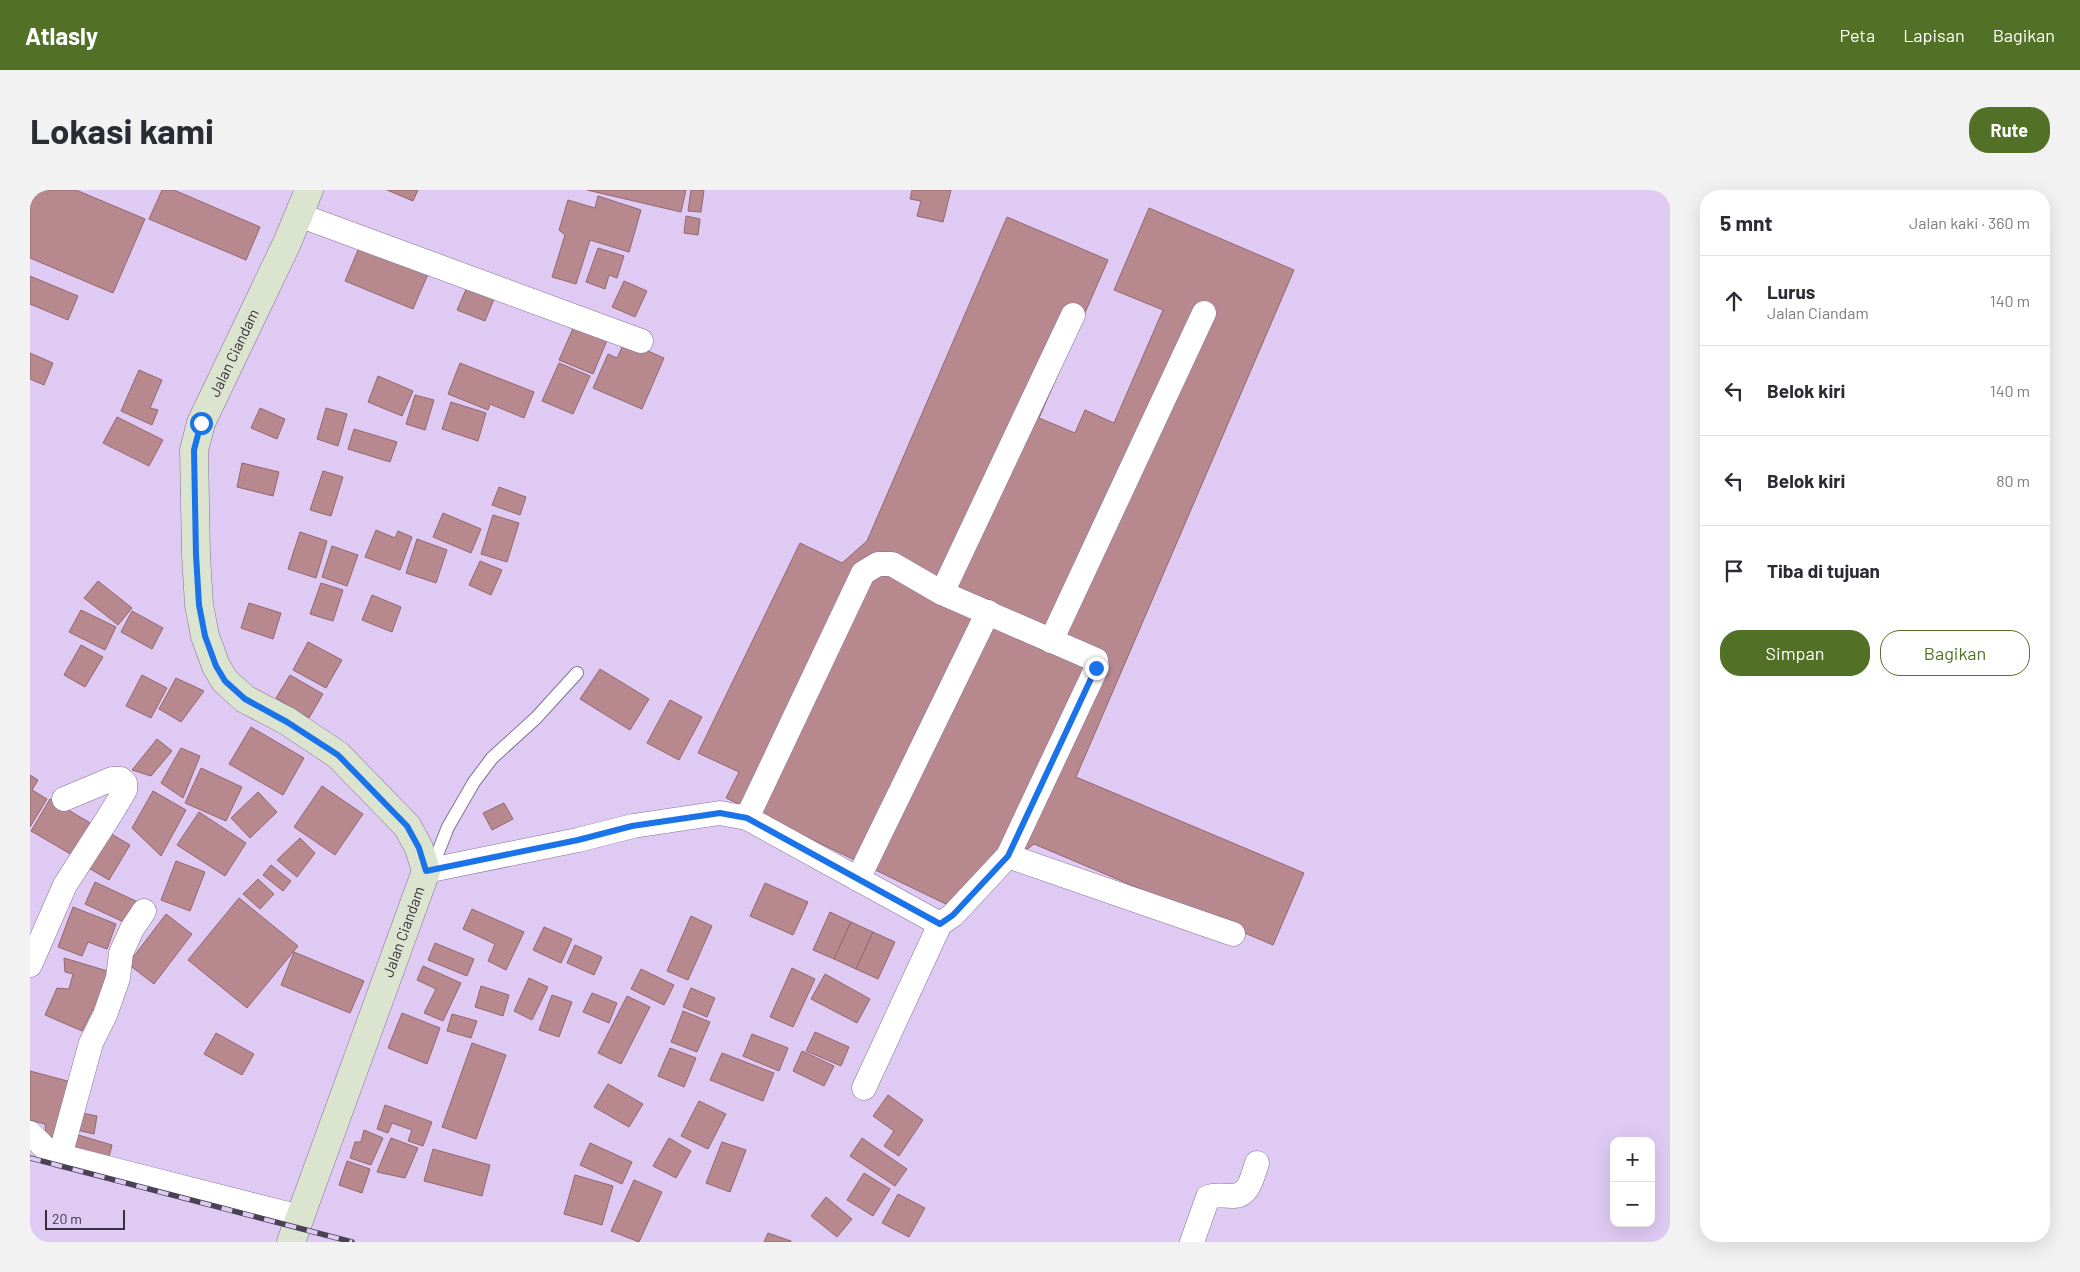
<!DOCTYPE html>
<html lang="id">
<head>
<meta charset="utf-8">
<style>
  body { margin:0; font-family:Barlow,sans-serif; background:#f2f2f3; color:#2b2b33 }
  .controls { position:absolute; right:15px; bottom:15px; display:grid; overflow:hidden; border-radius:10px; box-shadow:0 5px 20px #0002 }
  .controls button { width:45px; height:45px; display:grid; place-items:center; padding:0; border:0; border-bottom:1px solid #e1e1e2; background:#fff; color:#2b2b33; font:25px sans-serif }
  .scale { position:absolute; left:15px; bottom:12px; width:80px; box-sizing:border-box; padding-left:5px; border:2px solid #372e3e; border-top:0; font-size:14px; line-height:18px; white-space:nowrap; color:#372e3e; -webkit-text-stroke:4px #dfcaf3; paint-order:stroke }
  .stop { position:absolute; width:15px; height:15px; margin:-11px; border:4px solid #1a73e8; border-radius:50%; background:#fff }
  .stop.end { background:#1a73e8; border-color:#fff; box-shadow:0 1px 5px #0008 }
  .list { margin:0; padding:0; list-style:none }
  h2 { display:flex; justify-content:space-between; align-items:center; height:65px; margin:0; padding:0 20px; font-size:21px }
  h2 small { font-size:16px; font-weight:400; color:#7c7c81 }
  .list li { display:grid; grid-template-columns:32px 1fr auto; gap:15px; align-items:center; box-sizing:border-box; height:90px; padding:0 20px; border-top:1px solid #e1e1e2 }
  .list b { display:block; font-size:19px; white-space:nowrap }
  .list p { margin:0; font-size:16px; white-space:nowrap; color:#7c7c81 }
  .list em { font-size:16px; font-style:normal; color:#7c7c81 }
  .actions { display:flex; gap:10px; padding:15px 20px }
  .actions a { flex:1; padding:11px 0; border:1px solid #527126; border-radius:20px; text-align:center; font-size:18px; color:#527126 }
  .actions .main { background:#527126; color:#fff }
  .icon { flex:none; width:28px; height:28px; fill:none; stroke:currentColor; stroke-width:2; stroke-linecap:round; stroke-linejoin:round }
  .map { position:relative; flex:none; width:1640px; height:1052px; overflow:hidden; border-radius:20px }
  header { display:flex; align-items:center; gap:30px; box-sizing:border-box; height:70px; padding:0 25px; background:#527126; color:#fff }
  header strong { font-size:24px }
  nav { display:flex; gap:28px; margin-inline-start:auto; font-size:18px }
  .intro { display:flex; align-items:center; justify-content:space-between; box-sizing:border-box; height:120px; padding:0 30px }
  h1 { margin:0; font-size:35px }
  .button { padding:12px 22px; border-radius:20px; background:#527126; color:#fff; font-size:18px; font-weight:700 }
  main { display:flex; gap:30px; padding:0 30px }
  aside { flex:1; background:#fff; border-radius:20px; box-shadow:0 5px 20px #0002 }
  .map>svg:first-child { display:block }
  .building { fill:#b8888f; stroke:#93666d }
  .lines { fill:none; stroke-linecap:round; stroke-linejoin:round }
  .lane-casing { stroke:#857196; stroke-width:14 }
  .street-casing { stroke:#857196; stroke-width:25 }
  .secondary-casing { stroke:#857196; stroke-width:29 }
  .lane { stroke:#fff; stroke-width:12 }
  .street { stroke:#fff; stroke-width:24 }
  .secondary { stroke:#dbe4cf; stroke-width:28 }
  .rail-casing { stroke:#4b4154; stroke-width:5.5 }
  .rail { stroke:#dfcaf3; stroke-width:4; stroke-dasharray:11; stroke-linecap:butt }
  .route { stroke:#1a73e8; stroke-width:6 }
  .labels { text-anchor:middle; stroke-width:4; stroke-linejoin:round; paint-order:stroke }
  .street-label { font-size:15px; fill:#372e3e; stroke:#dfcaf3 }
</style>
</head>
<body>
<header>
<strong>Atlasly</strong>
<nav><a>Peta</a><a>Lapisan</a><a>Bagikan</a></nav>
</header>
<div class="intro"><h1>Lokasi kami</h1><a class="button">Rute</a></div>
<main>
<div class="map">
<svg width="1640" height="1052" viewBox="0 0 1640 1052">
  <rect width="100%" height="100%" fill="#dfcaf3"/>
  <g class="building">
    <path d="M0,0H46L115,29L83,103L0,68Z"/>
    <path d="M132,0H144L230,37L216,70L119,29Z"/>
    <path d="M357,0H388L383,11Z"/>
    <path d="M557,0H656L651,22Z"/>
    <path d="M661,0H674L671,22L658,21Z"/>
    <path d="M882,0H921L913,32L887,26L891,11L880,9Z"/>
    <path d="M568,6L611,20L599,62L560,50L546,94L522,87L535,45L529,40L538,10L565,18Z"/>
    <path d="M1119,18L1264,80L1046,587L1274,683L1243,755L1004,654L922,717L696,608L709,582L668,563L770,353L812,373L837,351L977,27L1078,70L1009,228L1045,243L1055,220L1084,233L1133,120L1084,100Z"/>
    <path d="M656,26L670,29L668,45L654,43Z"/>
    <path d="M331,53L399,82L383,119L315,91Z"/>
    <path d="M568,58L594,66L587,88L579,85L575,99L556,92Z"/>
    <path d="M0,86L48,106L38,130L0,114Z"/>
    <path d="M594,91L617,101L605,127L582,117Z"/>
    <path d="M437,97L464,109L455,131L427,120Z"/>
    <path d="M545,134L578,148L563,184L529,170Z"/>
    <path d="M595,151L634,168L612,219L563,198L578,164L587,168Z"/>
    <path d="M0,163L23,173L14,195L0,189Z"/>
    <path d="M430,173L504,202L494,228L460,214L458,220L418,204Z"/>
    <path d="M529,173L560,186L543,224L512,211Z"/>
    <path d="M109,180L132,190L120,218L128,220L122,235L91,221Z"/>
    <path d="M348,186L383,201L372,226L338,212Z"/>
    <path d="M385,205L404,210L395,240L376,234Z"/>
    <path d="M421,212L456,223L448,251L412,239Z"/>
    <path d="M230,218L255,229L247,249L221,238Z"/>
    <path d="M296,218L317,224L308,256L287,249Z"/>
    <path d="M87,227L133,250L119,276L73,253Z"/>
    <path d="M324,239L367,252L360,272L318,259Z"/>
    <path d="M212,273L249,282L243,306L207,297Z"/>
    <path d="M293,281L313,287L301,326L280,320Z"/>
    <path d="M469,297L496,307L490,325L462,315Z"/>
    <path d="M413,323L451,339L441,363L403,347Z"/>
    <path d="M463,325L489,333L477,372L451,364Z"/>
    <path d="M346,340L365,348L368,341L382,347L370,380L335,367Z"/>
    <path d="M270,342L297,351L286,388L258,379Z"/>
    <path d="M387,349L417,360L406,393L376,383Z"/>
    <path d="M302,356L328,365L317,396L292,387Z"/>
    <path d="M450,371L472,380L461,405L439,395Z"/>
    <path d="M68,391L102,418L88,435L54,408Z"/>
    <path d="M291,393L313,400L303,431L280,424Z"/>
    <path d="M342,405L371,417L362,442L332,430Z"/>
    <path d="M219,413L251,423L243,449L211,438Z"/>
    <path d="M51,420L86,437L75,460L39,442Z"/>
    <path d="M102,421L133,438L122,459L91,442Z"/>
    <path d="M278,452L312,470L296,498L263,480Z"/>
    <path d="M51,455L73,467L55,497L34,485Z"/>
    <path d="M570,479L619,509L600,540L550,509Z"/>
    <path d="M112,485L137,498L121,528L96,516Z"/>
    <path d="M260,485L293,504L279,528L246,508Z"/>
    <path d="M146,488L174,501L151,532L129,519Z"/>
    <path d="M640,510L672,527L649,570L617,553Z"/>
    <path d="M221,537L274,568L253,605L199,574Z"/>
    <path d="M127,549L142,561L121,586L102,580Z"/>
    <path d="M151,558L170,566L153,608L131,593Z"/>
    <path d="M171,578L212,597L196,631L155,613Z"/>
    <path d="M0,585L8,590L2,600L17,609L0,637Z"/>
    <path d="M292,596L333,624L305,665L264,637Z"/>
    <path d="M123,601L156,620L131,666L102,638Z"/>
    <path d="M228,602L247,622L220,648L201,628Z"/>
    <path d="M20,609L67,637L49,669L1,641Z"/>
    <path d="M474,613L483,629L462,640L453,623Z"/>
    <path d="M169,622L216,653L195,686L147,655Z"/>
    <path d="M78,642L100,655L79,690L57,677Z"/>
    <path d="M270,648L285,663L267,687L247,670Z"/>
    <path d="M146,671L175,682L160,721L131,710Z"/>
    <path d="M241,675L261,691L253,701L233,685Z"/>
    <path d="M228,689L244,704L230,719L213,704Z"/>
    <path d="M65,692L110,713L100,735L55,714Z"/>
    <path d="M735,693L778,712L763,745L720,726Z"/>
    <path d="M209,708L268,756L217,818L158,770Z"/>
    <path d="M43,717L86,734L77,759L58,752L52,766L28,757Z"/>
    <path d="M442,719L494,742L476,780L458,771L465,754L433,739Z"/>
    <path d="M800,722L821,732L804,769L783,760Z"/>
    <path d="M136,724L162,744L124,794L98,774Z"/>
    <path d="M661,726L682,736L658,790L637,781Z"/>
    <path d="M821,732L843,742L826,779L804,769Z"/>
    <path d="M514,737L542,749L531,773L503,760Z"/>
    <path d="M843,742L865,752L848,789L826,779Z"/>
    <path d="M405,753L444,769L437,786L398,770Z"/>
    <path d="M545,755L572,767L564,785L537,773Z"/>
    <path d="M264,762L334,791L320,823L251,795Z"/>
    <path d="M34,768L84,783L72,822L63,819L52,841L15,825L27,798L39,799L43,784L35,782Z"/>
    <path d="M393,776L431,793L413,831L394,823L406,799L387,790Z"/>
    <path d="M762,778L785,789L763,837L740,827Z"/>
    <path d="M611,779L644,795L634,815L601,799Z"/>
    <path d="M795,784L840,809L827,833L781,809Z"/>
    <path d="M499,788L518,797L502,830L484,821Z"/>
    <path d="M451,796L479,805L473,826L445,817Z"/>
    <path d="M661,798L685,808L677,827L653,817Z"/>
    <path d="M562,803L587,813L579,833L553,822Z"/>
    <path d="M522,805L542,812L529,847L509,840Z"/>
    <path d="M597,806L620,817L591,874L568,863Z"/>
    <path d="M653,821L680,832L667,862L641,852Z"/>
    <path d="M372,823L410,838L397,874L358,858Z"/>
    <path d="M422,824L447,831L441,848L417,841Z"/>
    <path d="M785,842L819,857L811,876L776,861Z"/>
    <path d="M186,843L224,864L212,885L174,864Z"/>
    <path d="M722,844L758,858L749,881L713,866Z"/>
    <path d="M442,853L476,865L446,949L412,937Z"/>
    <path d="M640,858L666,868L654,897L628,886Z"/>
    <path d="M772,861L804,876L794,896L763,881Z"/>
    <path d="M692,863L744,883L733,911L680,890Z"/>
    <path d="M0,881L45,893L32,949L16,945L15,934L0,930Z"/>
    <path d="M578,894L613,914L599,937L564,917Z"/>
    <path d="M858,905L893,930L869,966L854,956L864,941L843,926Z"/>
    <path d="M669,911L696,924L678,959L651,946Z"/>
    <path d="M355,915L402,932L393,956L378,951L382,940L362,933L358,943L347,939Z"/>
    <path d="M46,922L67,926L64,944L42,939Z"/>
    <path d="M334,940L353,948L341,975L320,968L325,952H331Z"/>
    <path d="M45,944L82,955L77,975L41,957Z"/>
    <path d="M361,948L388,958L375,988L347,982Z"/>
    <path d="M639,948L661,961L646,988L623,976Z"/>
    <path d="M832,948L877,979L865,996L820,966Z"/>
    <path d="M692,952L716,960L700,1002L676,993Z"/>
    <path d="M560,953L602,972L592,994L550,975Z"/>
    <path d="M403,959L460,975L452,1006L394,991Z"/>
    <path d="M317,971L340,979L332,1003L309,995Z"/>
    <path d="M834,983L860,999L843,1026L817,1010Z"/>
    <path d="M545,985L583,996L572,1035L534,1024Z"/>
    <path d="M604,990L632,1002L609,1052L581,1041Z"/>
    <path d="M868,1004L895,1018L879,1047L852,1033Z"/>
    <path d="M796,1007L822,1029L807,1047L781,1026Z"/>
    <path d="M738,1043L761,1051V1052H734Z"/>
  </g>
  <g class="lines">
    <g class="lane-casing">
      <path id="lane" d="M401,680L418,637L444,592L462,568L506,528L547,483"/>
    </g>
    <g class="street-casing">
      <g id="street">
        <path d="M269,25L611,151"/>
        <path d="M848,374H862L912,403L1066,470L1067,477L978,666L923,725L910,734L717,628L833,383Z"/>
        <path d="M912,403L1043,125"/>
        <path d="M1021,451L1174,123"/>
        <path d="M978,666L1203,744"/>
        <path d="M396,681L548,650L603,636L690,623L717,628"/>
        <path d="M828,689L958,422"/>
        <path d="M0,775L35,695L80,625L95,600V593L91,589H82L34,609"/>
        <path d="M834,898L910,734"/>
        <path d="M0,943L17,960L30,966L270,1027"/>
        <path d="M30,966L61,853L75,825L88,788L91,763L102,739L114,721"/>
        <path d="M1162,1052L1178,1007C1187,1004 1193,1006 1202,1006C1219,1007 1223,985 1227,973"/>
      </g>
    </g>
    <g class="secondary-casing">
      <g id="secondary">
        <path id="s1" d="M261,1052L396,681L389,658L377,636L308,565L257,531L215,509L195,491L186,476L175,446L169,415L166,365L164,260L171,233L257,53L279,0"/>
      </g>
    </g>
    <use href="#lane" class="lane"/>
    <use href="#street" class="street"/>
    <use href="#secondary" class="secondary"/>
    <g class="rail-casing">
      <path id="rail" d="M0,968L322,1052"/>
    </g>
    <use href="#rail" class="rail"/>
  </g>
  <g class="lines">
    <path class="route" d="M171,233L164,260L166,365L169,415L175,446L186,476L195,491L215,509L257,532L308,565L377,636L389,658L396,681L548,650L602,636L690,623L717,628L910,734L923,725L978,666L1066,478"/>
  </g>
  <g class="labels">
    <g class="street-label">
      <text dy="5" stroke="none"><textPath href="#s1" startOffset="1020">Jalan Ciandam</textPath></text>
      <text dy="5" stroke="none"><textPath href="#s1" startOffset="330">Jalan Ciandam</textPath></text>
    </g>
  </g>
</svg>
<div class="controls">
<button>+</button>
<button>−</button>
</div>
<div class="scale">20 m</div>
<div class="stop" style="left:171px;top:233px"></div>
<div class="stop end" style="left:1066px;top:478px"></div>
</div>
<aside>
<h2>5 mnt<small>Jalan kaki · 360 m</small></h2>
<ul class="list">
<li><svg class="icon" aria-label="ahead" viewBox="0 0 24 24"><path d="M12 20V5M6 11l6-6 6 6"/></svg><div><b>Lurus</b><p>Jalan Ciandam</p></div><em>140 m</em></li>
<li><svg class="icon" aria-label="left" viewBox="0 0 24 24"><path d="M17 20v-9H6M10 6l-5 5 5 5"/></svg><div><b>Belok kiri</b></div><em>140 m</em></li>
<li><svg class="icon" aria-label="left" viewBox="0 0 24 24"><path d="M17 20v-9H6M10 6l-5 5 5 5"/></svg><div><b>Belok kiri</b></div><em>80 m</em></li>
<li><svg class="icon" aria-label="arrive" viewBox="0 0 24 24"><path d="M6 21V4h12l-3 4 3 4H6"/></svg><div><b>Tiba di tujuan</b></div></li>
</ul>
<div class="actions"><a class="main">Simpan</a><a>Bagikan</a></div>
</aside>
</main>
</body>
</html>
